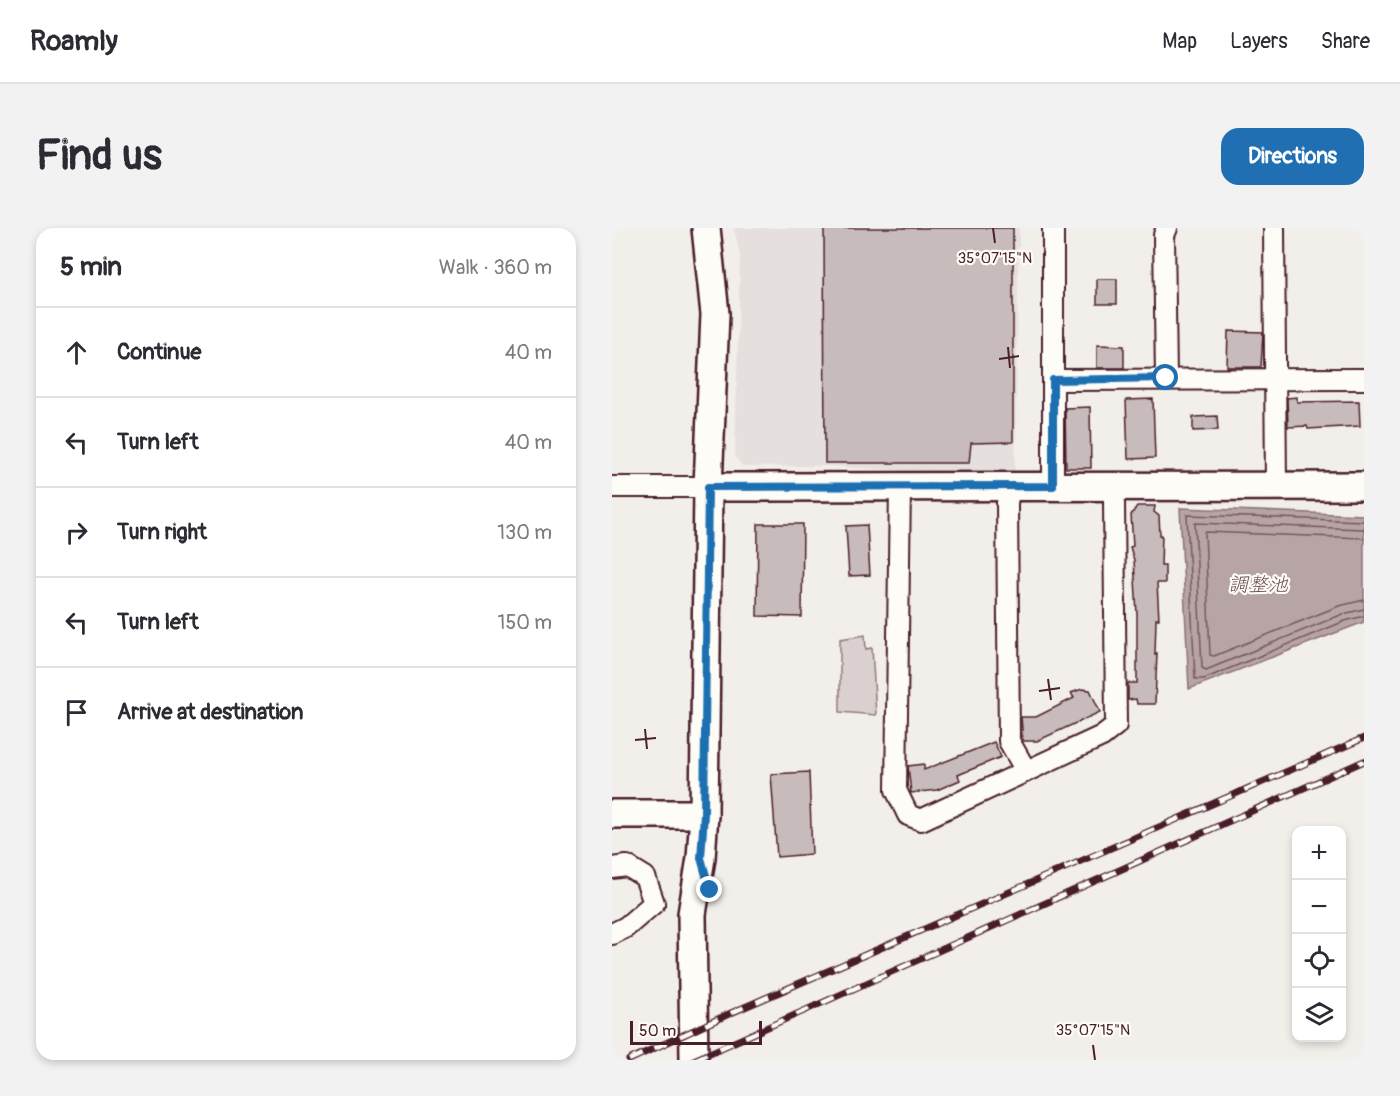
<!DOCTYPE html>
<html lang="en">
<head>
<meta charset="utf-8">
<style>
  body { margin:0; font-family:Pangolin,"Klee One",sans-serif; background:#f2f2f3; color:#2b2b33 }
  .controls { position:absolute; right:18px; bottom:18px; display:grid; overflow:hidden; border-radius:12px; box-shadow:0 3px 9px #0003 }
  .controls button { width:54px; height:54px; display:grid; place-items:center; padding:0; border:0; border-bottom:2px solid #e1e1e2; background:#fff; color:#2b2b33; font:30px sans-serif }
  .scale { position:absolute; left:18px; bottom:15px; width:132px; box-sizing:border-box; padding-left:6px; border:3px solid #4a1f2b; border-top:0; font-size:16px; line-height:21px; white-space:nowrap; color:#4a1f2b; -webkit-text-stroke:4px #fdfcf7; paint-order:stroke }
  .stop { position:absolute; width:18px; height:18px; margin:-14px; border:4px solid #1f6fb2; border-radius:50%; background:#fff }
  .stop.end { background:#1f6fb2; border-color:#fff; box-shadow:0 2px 6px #0008 }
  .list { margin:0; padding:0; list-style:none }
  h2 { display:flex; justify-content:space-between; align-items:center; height:78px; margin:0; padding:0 24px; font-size:26px }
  h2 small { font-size:20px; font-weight:400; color:#7c7c81 }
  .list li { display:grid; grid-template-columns:39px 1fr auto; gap:18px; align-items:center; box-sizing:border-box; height:90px; padding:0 24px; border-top:2px solid #e1e1e2 }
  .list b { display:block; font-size:22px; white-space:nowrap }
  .list em { font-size:20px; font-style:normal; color:#7c7c81 }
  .icon { flex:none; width:33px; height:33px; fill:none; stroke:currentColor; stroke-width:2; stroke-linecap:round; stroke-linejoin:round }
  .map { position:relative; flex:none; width:752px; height:832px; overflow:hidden; border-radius:18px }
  header { display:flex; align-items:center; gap:36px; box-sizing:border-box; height:84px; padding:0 30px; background:#fff; border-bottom:2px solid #e1e1e2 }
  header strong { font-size:28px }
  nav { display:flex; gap:33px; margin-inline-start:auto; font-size:21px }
  .intro { display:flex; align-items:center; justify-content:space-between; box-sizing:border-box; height:144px; padding:0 36px }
  h1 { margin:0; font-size:42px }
  .button { padding:15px 27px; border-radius:18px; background:#1f6fb2; color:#fff; font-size:21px; font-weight:700 }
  main { display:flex; gap:36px; padding:0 36px }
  aside { flex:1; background:#fff; border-radius:18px; box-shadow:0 3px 9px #0003 }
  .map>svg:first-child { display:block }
  .built { fill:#e5dfdd }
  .green { fill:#d9d0cf; stroke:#92787d; stroke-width:1.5 }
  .water { fill:#b7a5a6; stroke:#8b6f75; stroke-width:1.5 }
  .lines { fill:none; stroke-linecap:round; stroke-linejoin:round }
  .shore { stroke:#76555c; stroke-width:1.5 }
  .building { fill:#c8bbbb; stroke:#4a1f2b; stroke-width:1.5 }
  .street-casing { stroke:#4a1f2b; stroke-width:24 }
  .secondary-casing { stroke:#4a1f2b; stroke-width:32 }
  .street { stroke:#fdfcf7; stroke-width:20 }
  .secondary { stroke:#fdfcf7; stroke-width:27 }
  .rail-casing { stroke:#4a1f2b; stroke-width:7 }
  .rail { stroke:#fdfcf7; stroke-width:4.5; stroke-dasharray:14; stroke-linecap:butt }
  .route { stroke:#1f6fb2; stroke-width:8 }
  .ticks { fill:none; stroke:#4a1f2b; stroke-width:2 }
  .labels { text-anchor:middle; stroke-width:4.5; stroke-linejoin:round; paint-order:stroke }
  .water-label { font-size:20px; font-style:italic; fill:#704e56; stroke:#fdfcf7 }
  .ticks-label { font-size:15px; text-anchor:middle; fill:#4a1f2b; stroke:#fdfcf7; stroke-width:4.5; stroke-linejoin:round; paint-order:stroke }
</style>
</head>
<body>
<header>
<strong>Roamly</strong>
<nav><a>Map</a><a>Layers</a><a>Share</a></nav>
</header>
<div class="intro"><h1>Find us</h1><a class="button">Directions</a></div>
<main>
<aside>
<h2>5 min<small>Walk · 360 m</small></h2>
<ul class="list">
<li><svg class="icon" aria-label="ahead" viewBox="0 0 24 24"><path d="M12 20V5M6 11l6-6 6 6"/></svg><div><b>Continue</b></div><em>40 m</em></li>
<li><svg class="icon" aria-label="left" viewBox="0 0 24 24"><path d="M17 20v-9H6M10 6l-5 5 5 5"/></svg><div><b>Turn left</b></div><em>40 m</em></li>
<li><svg class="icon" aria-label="right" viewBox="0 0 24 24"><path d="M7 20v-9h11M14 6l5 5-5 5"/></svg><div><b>Turn right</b></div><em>130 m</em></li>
<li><svg class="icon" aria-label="left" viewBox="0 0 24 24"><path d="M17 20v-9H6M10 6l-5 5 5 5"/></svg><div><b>Turn left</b></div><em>150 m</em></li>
<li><svg class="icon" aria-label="arrive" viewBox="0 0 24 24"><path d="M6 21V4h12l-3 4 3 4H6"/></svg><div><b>Arrive at destination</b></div></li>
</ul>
</aside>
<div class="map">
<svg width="752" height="832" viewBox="0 0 752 832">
  <rect width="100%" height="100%" fill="#f2efeb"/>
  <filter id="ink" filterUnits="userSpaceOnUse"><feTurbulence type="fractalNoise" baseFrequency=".0167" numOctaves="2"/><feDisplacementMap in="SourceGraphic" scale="12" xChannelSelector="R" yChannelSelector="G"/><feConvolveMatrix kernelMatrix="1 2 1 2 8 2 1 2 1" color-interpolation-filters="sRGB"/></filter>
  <g filter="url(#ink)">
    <path class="built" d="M122,0H407L403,245L399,250L216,238L131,239L123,229L128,27Z"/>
    <path class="green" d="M253,407L254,421L260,420L264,487L228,484V411Z"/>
    <path class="water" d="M568,280L752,287V394L577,461Z"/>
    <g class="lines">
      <g class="shore">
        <path d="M752,293L575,287L583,451H592L733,393L752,388"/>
        <path d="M752,301L583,295L590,440L594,442L731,386L752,381"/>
        <path d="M752,310L593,304L598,427L602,428L727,378L752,372"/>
      </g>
    </g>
    <g class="building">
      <path d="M212,0H401V214L359,215L357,235H213Z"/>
      <rect x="485" y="51" width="20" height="25"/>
      <path d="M616,103L651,104L649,139H615Z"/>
      <path d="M485,117L512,118V140H485Z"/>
      <path d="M685,169V174L747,173L748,198L696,201L695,198L676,199L675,170Z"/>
      <path d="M541,171L543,230L516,231L514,172Z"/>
      <path d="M478,179L479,240H454L453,180Z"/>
      <path d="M605,188L606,202L581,203V189Z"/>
      <path d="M525,278H543L542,284L547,288L548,307H550L549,337H553V355H545L547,391H544L543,426L545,425L543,476H525L524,471L516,472V455H525V387L522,332L518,319L521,318L519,287Z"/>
      <path d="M146,296H191L190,389L145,388Z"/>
      <path d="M255,297L258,347L237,348L234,298Z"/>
      <path d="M470,461L478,462L488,484L425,513H411L409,489H424L462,470L459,465Z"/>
      <path d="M382,514L389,529L346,547L348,552L325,562L299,565L296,538L312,536V542Z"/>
      <path d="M197,544L200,626L165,629L159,546Z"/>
    </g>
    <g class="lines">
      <g class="street-casing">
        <g id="street">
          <path d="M662,0L664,258"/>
          <path d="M554,150L552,7L555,0"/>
          <path d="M441,152L752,151"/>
          <path d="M288,258L284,562L296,587L309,592L490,508L504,497L502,273L505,259"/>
          <path d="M441,258V0"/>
          <path d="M0,259H96"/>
          <path d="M398,259L395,275L397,513L414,543"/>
          <path d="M0,640L15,638L33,649L42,675L14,699L0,706"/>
        </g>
      </g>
      <g class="secondary-casing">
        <g id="secondary">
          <path d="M96,259L752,258"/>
          <path d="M0,586H92"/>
          <path d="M82,832L80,686L89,630L92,586L96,259L103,86L94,0"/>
        </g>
      </g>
      <use href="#street" class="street"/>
      <use href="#secondary" class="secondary"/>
      <g class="rail-casing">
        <g id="rail">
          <path d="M17,832L119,785L752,510"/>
          <path d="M82,832L752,533"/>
        </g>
      </g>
      <use href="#rail" class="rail"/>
    </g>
  </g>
  <g class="lines" filter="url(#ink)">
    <path class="route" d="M98,662L89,630L92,586L96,259L441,258V152L554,150"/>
  </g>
  <path class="ticks" d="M381,0L383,15M396,119L398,140M387,131L407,128M436,451L439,472M427,463L448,460M33,501L35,521M23,512L44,510M481,817L483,832"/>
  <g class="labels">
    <g class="water-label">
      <text x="646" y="363">調整池</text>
    </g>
  </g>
  <g class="ticks-label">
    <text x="383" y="35">35°07'15"N</text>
    <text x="481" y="807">35°07'15"N</text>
  </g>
</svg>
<div class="controls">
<button>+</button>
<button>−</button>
<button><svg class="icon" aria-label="locate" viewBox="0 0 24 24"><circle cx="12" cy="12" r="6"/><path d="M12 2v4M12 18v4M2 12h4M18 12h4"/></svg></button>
<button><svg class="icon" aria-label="layers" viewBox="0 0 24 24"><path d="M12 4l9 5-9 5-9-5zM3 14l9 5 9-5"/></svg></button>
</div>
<div class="scale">50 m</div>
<div class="stop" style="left:554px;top:150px"></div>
<div class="stop end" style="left:98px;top:662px"></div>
</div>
</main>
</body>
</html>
